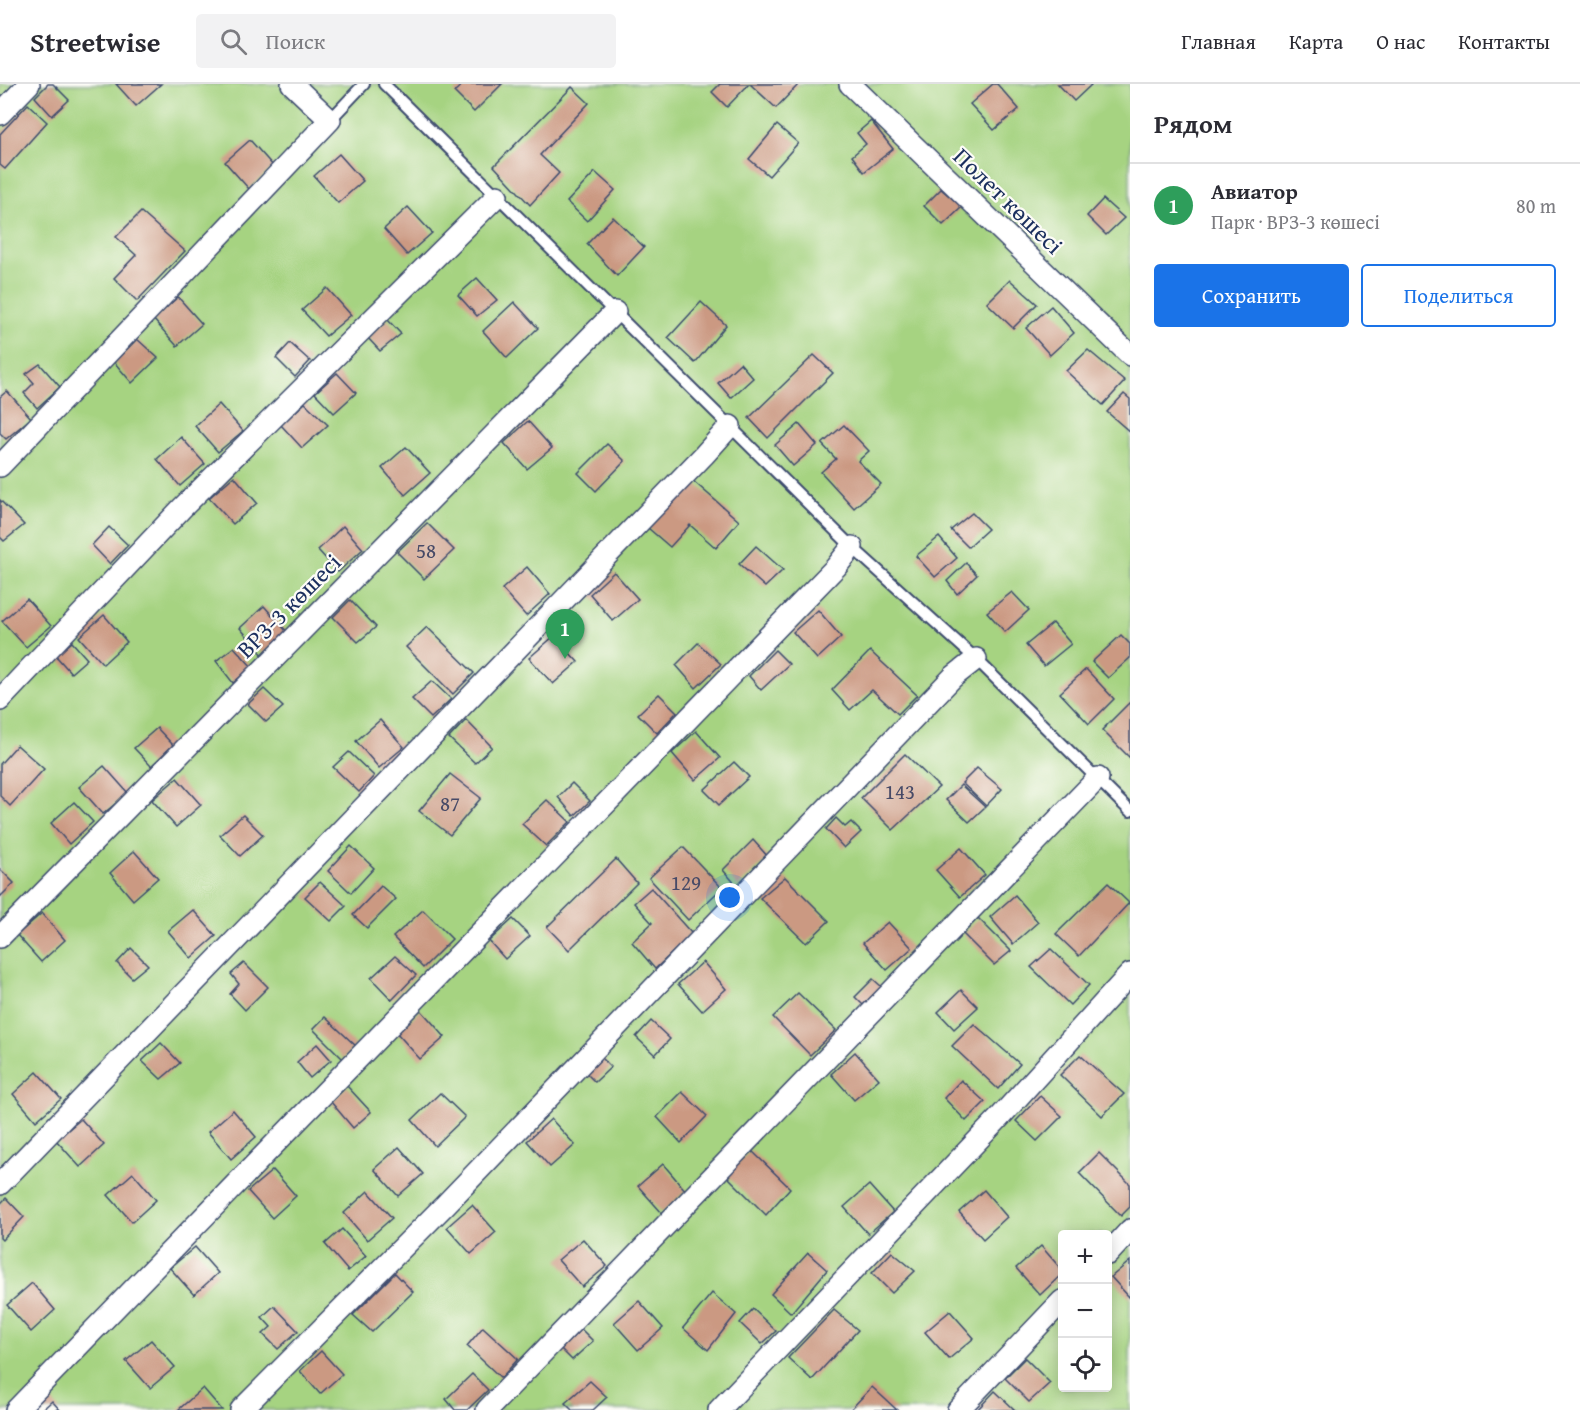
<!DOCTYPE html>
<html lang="ru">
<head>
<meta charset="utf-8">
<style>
  body { margin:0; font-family:"Gentium Book Plus",serif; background:#f2f2f3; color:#2b2b33 }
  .controls { position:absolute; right:18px; bottom:18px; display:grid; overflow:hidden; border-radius:6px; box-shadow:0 3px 15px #0003 }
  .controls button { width:54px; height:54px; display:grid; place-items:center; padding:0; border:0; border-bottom:2px solid #e1e1e2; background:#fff; color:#2b2b33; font:30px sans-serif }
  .you { position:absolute; left:730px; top:814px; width:21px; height:21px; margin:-15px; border:4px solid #fff; border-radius:50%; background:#1a73e8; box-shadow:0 0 0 9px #1a73e833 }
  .badge { display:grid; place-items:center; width:39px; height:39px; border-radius:50%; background:#1a73e8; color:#fff; font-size:20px; font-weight:700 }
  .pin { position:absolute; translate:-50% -50px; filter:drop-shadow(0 2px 3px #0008) }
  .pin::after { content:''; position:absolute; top:32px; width:21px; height:18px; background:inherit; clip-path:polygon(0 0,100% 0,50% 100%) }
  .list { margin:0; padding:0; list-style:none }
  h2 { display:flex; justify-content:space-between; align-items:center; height:78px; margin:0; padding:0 24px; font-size:26px }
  h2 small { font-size:20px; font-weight:400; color:#7c7c81 }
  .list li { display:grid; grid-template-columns:39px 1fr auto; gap:18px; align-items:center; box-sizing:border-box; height:84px; padding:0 24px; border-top:2px solid #e1e1e2 }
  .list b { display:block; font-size:22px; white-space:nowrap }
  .list p { margin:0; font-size:20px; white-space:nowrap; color:#7c7c81 }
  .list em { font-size:20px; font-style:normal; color:#7c7c81 }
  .actions { display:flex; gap:12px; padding:18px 24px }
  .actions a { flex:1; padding:14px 0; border:2px solid #1a73e8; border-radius:6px; text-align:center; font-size:21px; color:#1a73e8 }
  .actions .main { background:#1a73e8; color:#fff }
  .icon { flex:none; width:33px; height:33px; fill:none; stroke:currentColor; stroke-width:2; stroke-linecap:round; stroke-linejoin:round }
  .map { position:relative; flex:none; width:1130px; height:1326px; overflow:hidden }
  header { display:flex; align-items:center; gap:36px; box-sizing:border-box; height:84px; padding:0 30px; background:#fff; border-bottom:2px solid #e1e1e2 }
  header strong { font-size:28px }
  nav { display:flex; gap:33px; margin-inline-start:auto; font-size:21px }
  .search { width:420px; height:54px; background:#f2f2f3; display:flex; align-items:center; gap:15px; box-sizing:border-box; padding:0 21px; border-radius:6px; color:#7c7c81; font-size:22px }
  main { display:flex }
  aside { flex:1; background:#fff }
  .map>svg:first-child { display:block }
  .green { fill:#a6d381; stroke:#608170; stroke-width:1.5; fill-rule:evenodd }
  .building { fill:#cb9982 }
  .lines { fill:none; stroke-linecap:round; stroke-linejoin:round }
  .lane-casing { stroke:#3b496d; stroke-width:14 }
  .street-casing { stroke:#3b496d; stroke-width:24 }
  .lane { stroke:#fff; stroke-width:10 }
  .street { stroke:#fff; stroke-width:21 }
  .labels { text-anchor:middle; stroke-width:4.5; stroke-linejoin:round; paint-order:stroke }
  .number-label { font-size:21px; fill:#474a67 }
  .street-label { font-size:24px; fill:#1b2f5e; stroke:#fdfcf7 }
</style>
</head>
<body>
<header>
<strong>Streetwise</strong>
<div class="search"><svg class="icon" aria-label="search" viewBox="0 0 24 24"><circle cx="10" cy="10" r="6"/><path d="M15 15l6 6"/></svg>Поиск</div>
<nav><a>Главная</a><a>Карта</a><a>О нас</a><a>Контакты</a></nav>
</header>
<main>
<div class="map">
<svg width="1130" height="1326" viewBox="0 0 1130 1326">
  <rect width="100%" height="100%" fill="#fdfcf7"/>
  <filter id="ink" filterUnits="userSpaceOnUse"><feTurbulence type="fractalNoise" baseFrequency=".0167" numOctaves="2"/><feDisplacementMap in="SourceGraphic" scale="12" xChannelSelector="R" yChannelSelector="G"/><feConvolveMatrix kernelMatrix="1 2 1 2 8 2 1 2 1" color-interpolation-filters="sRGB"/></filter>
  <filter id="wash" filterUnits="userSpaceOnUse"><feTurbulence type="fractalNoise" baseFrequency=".008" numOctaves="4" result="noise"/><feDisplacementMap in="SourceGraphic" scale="24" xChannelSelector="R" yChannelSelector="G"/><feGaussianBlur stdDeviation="1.35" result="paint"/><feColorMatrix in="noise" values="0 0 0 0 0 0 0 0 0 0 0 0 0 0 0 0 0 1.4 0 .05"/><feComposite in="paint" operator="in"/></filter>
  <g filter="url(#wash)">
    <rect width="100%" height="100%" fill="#f2dec0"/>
    <path class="green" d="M0,0H1130V1326H0ZM1062,1150H1108V1304H1062Z"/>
    <g id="blocks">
      <g class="building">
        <path d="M48,0H53L69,16L52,32L35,13Z"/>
        <path d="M116,0H161L136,22Z"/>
        <path d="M463,0H502L474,28L454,8Z"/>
        <path d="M720,0H749L727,23L712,8Z"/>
        <path d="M750,0H799L776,24Z"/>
        <path d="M993,0H997L1019,25L994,46L970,20Z"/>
        <path d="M1058,0H1092L1074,17Z"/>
        <path d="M572,3L589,19L540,71L559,89L530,121L494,82Z"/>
        <path d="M28,20L47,38L5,85L0,81V50Z"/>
        <path d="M871,37L893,65L864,88L852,72L866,60L857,49Z"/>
        <path d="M777,41L798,59L769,92L749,75Z"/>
        <path d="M250,56L274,83L249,105L225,78Z"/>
        <path d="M339,70L363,97L338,119L314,92Z"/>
        <path d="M595,88L615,106L587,137L567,118Z"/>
        <path d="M941,105L962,123L943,141L924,122Z"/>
        <path d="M1103,115L1124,134L1106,151L1087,132Z"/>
        <path d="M408,123L432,149L407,171L384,145Z"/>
        <path d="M141,128L185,167L137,217L114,194L136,171L116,153Z"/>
        <path d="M613,133L644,163L617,192L587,160Z"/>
        <path d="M477,194L497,216L477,232L458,211Z"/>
        <path d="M1010,196L1037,220L1013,244L987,219Z"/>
        <path d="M327,204L351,231L326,252L302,226Z"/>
        <path d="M178,213L202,240L177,262L153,235Z"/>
        <path d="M514,218L538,244L507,274L483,247Z"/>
        <path d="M701,218L726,241L695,279L668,254Z"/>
        <path d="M1051,222L1074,249L1050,271L1026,244Z"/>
        <path d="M387,235L401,250L380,267L367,253Z"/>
        <path d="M137,255L158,274L132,299L114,278Z"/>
        <path d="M290,259L310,277L295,293L276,274Z"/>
        <path d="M1088,266L1125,297L1103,321L1066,287Z"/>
        <path d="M814,271L833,289L768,354L749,334Z"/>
        <path d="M740,279L753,294L731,314L718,299Z"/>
        <path d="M40,280L60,303L37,324L24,309L34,299L26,290Z"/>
        <path d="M337,289L356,309L334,329L315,309Z"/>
        <path d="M7,307L31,334L6,355L0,349V313Z"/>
        <path d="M1124,310L1130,315V348L1107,328Z"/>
        <path d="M305,319L328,341L302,364L281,341Z"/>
        <path d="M219,320L243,347L218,368L195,342Z"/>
        <path d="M528,337L552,364L527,385L504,359Z"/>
        <path d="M799,340L817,361L793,382L775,361Z"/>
        <path d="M844,341L869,367L858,377L881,400L854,424L821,388L836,375L822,360Z"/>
        <path d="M181,353L205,380L180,402L157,375Z"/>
        <path d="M607,360L625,377L596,407L578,389Z"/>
        <path d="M406,363L430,389L405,411L382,384Z"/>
        <path d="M234,392L257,419L233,440L209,414Z"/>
        <path d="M692,396L739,437L716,464L690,441L670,463L648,444Z"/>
        <path d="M0,416L24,441L4,457L0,453Z"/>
        <path d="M972,429L988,445L968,463L951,446Z"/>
        <path d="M427,439L454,466L424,495L397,468Z"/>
        <path d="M343,442L363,465L338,488L318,466Z"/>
        <path d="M109,443L128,461L110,480L92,461Z"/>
        <path d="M939,453L957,474L935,493L916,472Z"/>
        <path d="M756,462L783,486L765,503L739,480Z"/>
        <path d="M966,479L977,491L957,510L947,497Z"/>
        <path d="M527,483L550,510L526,532L502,505Z"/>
        <path d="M614,488L638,515L613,537L590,510Z"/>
        <path d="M1012,508L1029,526L1005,548L987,528Z"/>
        <path d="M27,515L51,542L26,563L2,537Z"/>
        <path d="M350,516L376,543L358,558L333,533Z"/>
        <path d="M264,522L288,549L263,571L240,544Z"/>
        <path d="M818,526L841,553L817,575L793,548Z"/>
        <path d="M104,531L127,558L103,580L79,553Z"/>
        <path d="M1053,539L1071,560L1044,582L1026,561Z"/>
        <path d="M427,543L474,589L453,610L406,563Z"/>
        <path d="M1121,551L1130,560V574L1108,594L1092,578Z"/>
        <path d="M554,552L578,578L553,600L529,574Z"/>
        <path d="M72,558L87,575L71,589L56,572Z"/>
        <path d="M698,559L721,580L696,604L676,581Z"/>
        <path d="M234,563L252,583L233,599L216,577Z"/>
        <path d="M775,566L789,580L761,606L749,592Z"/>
        <path d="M870,567L917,611L898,630L872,606L850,626L832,606Z"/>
        <path d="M1086,585L1114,615L1089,640L1060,609Z"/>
        <path d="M432,597L451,615L431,634L412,615Z"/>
        <path d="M264,605L283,623L266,638L248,620Z"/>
        <path d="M659,610L677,628L657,649L638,630Z"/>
        <path d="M1130,618V674L1102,646Z"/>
        <path d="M380,636L404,663L379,684L356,657Z"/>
        <path d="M466,636L492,663L475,679L449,654Z"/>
        <path d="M157,644L173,661L151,682L134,664Z"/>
        <path d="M696,647L720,674L695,696L672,669Z"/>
        <path d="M17,661L44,685L10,722L0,712V680Z"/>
        <path d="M349,668L374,692L359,708L333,683Z"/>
        <path d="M905,670L939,703L893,746L861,714Z"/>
        <path d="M734,678L749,693L719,721L704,706Z"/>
        <path d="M104,682L128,709L103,730L79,703Z"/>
        <path d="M977,684L1002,705L986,722L962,699Z"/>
        <path d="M450,690L481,714L450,751L419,727Z"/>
        <path d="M177,694L201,721L176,743L152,716Z"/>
        <path d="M572,699L590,717L574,732L558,713Z"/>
        <path d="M961,701L985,723L969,738L946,716Z"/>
        <path d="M547,716L570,738L546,762L522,740Z"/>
        <path d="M74,718L93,738L69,760L51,739Z"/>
        <path d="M243,731L263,751L240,772L220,751Z"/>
        <path d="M836,734L845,743L851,738L861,748L844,764L826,745Z"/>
        <path d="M753,756L769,774L738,803L723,786Z"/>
        <path d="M351,762L374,784L351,809L328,787Z"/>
        <path d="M683,763L722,804L688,836L649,794Z"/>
        <path d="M961,764L985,791L960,813L936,786Z"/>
        <path d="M134,767L158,794L133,816L110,789Z"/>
        <path d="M616,775L637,799L569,866L547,843Z"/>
        <path d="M0,785L14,799L0,813Z"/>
        <path d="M785,793L829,837L806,859L760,814Z"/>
        <path d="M320,798L346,822L331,837L305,813Z"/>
        <path d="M1108,799L1129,819L1079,872L1056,850Z"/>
        <path d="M381,802L396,815L367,844L353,831Z"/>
        <path d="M651,804L692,850L655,885L632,858L652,839L634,819Z"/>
        <path d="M1015,811L1038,838L1013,860L990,833Z"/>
        <path d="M193,826L216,852L191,874L168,847Z"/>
        <path d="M423,826L452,855L423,884L393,853Z"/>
        <path d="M42,829L65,856L41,878L17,851Z"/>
        <path d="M978,834L1011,867L994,881L963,850Z"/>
        <path d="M513,835L530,852L505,875L489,857Z"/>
        <path d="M888,838L912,864L887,886L863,859Z"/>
        <path d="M131,864L148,881L132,894L117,879Z"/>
        <path d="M1051,865L1089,901L1070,921L1031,883Z"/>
        <path d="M395,872L416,891L392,916L371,894Z"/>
        <path d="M703,878L726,905L702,927L678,900Z"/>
        <path d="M244,879L268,903L245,926L230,910L239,900L231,890Z"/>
        <path d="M873,895L882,903L863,921L855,913Z"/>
        <path d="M961,906L978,923L954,945L938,928Z"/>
        <path d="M798,909L836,946L810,971L773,933Z"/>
        <path d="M421,926L445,953L420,975L396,948Z"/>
        <path d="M325,933L356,962L343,975L313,945Z"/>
        <path d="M651,937L670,955L655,971L636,953Z"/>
        <path d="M974,940L1020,980L998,1005L952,962Z"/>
        <path d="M161,959L180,979L161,995L142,977Z"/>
        <path d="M317,960L331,976L310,994L297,978Z"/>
        <path d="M855,968L879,995L854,1016L831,990Z"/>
        <path d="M599,971L611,983L595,998L584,987Z"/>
        <path d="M1080,971L1124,1010L1102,1032L1060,991Z"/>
        <path d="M37,988L61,1015L36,1037L13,1010Z"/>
        <path d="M961,996L985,1018L966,1037L944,1014Z"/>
        <path d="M347,1002L371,1028L353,1044L331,1018Z"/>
        <path d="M682,1008L707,1032L681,1059L657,1033Z"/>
        <path d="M440,1009L465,1033L435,1062L412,1036Z"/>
        <path d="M1040,1012L1062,1032L1037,1057L1016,1037Z"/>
        <path d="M233,1026L256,1053L231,1075L208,1048Z"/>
        <path d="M81,1035L104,1061L80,1083L56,1056Z"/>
        <path d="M551,1035L575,1061L550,1083L527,1057Z"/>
        <path d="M399,1063L423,1090L398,1112L374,1085Z"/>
        <path d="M751,1066L790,1104L766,1131L725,1090Z"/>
        <path d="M1099,1069L1130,1100V1123L1121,1132L1079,1089Z"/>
        <path d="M663,1080L686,1107L662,1129L638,1102Z"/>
        <path d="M273,1086L296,1112L272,1134L248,1107Z"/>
        <path d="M133,1089L156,1116L132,1138L108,1111Z"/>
        <path d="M869,1101L893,1128L868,1150L844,1123Z"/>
        <path d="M984,1106L1007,1133L983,1155L959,1128Z"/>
        <path d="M368,1107L392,1134L367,1156L344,1129Z"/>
        <path d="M6,1114L24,1133L2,1156L0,1154V1120Z"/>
        <path d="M472,1121L496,1148L471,1170L447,1143Z"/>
        <path d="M342,1145L366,1172L348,1187L325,1160Z"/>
        <path d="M583,1155L607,1182L582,1203L558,1176Z"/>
        <path d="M1041,1162L1062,1186V1190L1040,1211L1016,1184Z"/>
        <path d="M195,1163L218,1189L194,1211L170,1184Z"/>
        <path d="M892,1168L915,1187L892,1209L872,1189Z"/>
        <path d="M808,1169L827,1186L791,1229L771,1210Z"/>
        <path d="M1130,1177V1214L1111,1193Z"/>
        <path d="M395,1189L413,1208L372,1248L353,1231Z"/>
        <path d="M32,1199L55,1226L31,1248L7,1221Z"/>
        <path d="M712,1209L736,1230L708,1266L683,1244Z"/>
        <path d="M639,1217L663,1244L638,1266L614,1239Z"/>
        <path d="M274,1222L298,1247L278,1265L263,1250L271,1243L262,1233Z"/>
        <path d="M753,1225L776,1247L762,1260L740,1239Z"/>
        <path d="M834,1226L858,1246L812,1296L788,1274Z"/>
        <path d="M950,1227L974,1254L949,1275L925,1248Z"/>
        <path d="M483,1243L518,1275L501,1294L467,1262Z"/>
        <path d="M581,1245L593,1257L572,1276L561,1265Z"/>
        <path d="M151,1256L175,1283L150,1304L126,1277Z"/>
        <path d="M321,1267L342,1290L320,1310L300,1287Z"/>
        <path d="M1025,1274L1050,1299L1029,1318L1005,1294Z"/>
        <path d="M472,1290L488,1306L467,1326H455L446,1315Z"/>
        <path d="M590,1297L607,1313L593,1326H572L565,1319Z"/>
        <path d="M872,1303L897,1326H850Z"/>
        <path d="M203,1304L222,1326H178Z"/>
        <path d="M995,1307L1015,1326H977Z"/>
        <path d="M52,1317L60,1326H42Z"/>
      </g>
    </g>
  </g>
  <g filter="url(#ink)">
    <use href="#blocks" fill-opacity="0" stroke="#3b496d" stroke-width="1.5"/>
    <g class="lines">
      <g class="lane-casing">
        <g id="lane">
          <path d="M384,0L852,463L976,575L1130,727"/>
          <path d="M330,36L364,0"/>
        </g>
      </g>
      <g class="street-casing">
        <g id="street">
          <path d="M850,0L1130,271"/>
          <path d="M0,30L29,0"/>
          <path d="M0,382L330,36L292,0"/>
          <path d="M0,616L182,424L497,112"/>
          <path d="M0,853L615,228"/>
          <path d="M0,1100L704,371L730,342"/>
          <path d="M1108,1170L1130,1146"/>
          <path d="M16,1326L836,483L852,463"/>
          <path d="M241,1326L446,1120L953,593L976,575"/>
          <path d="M487,1326L1098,694"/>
          <path d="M719,1326L1000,1033L1130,890"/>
          <path d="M958,1326L1062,1217"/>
        </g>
      </g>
      <use href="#lane" class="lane"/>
      <use href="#street" class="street"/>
    </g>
  </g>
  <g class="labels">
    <g class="number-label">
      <text x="426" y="474">58</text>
      <text x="900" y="715">143</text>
      <text x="450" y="727">87</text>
      <text x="686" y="806">129</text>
    </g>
    <g class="street-label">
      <text transform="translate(1008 117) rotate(44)" y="8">Полет көшесі</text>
      <text transform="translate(289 522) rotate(-45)" y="8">ВРЗ-3 көшесі</text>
    </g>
  </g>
</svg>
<div class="controls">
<button>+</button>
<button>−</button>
<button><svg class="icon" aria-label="locate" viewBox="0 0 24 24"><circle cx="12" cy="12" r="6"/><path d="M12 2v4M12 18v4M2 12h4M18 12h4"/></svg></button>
</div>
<div class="you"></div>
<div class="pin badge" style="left:565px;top:575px;background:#2e9e5b">1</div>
</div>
<aside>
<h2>Рядом<small></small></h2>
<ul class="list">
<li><span class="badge" style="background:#2e9e5b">1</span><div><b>Авиатор</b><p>Парк · ВРЗ-3 көшесі</p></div><em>80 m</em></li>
</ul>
<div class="actions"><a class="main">Сохранить</a><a>Поделиться</a></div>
</aside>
</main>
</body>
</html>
